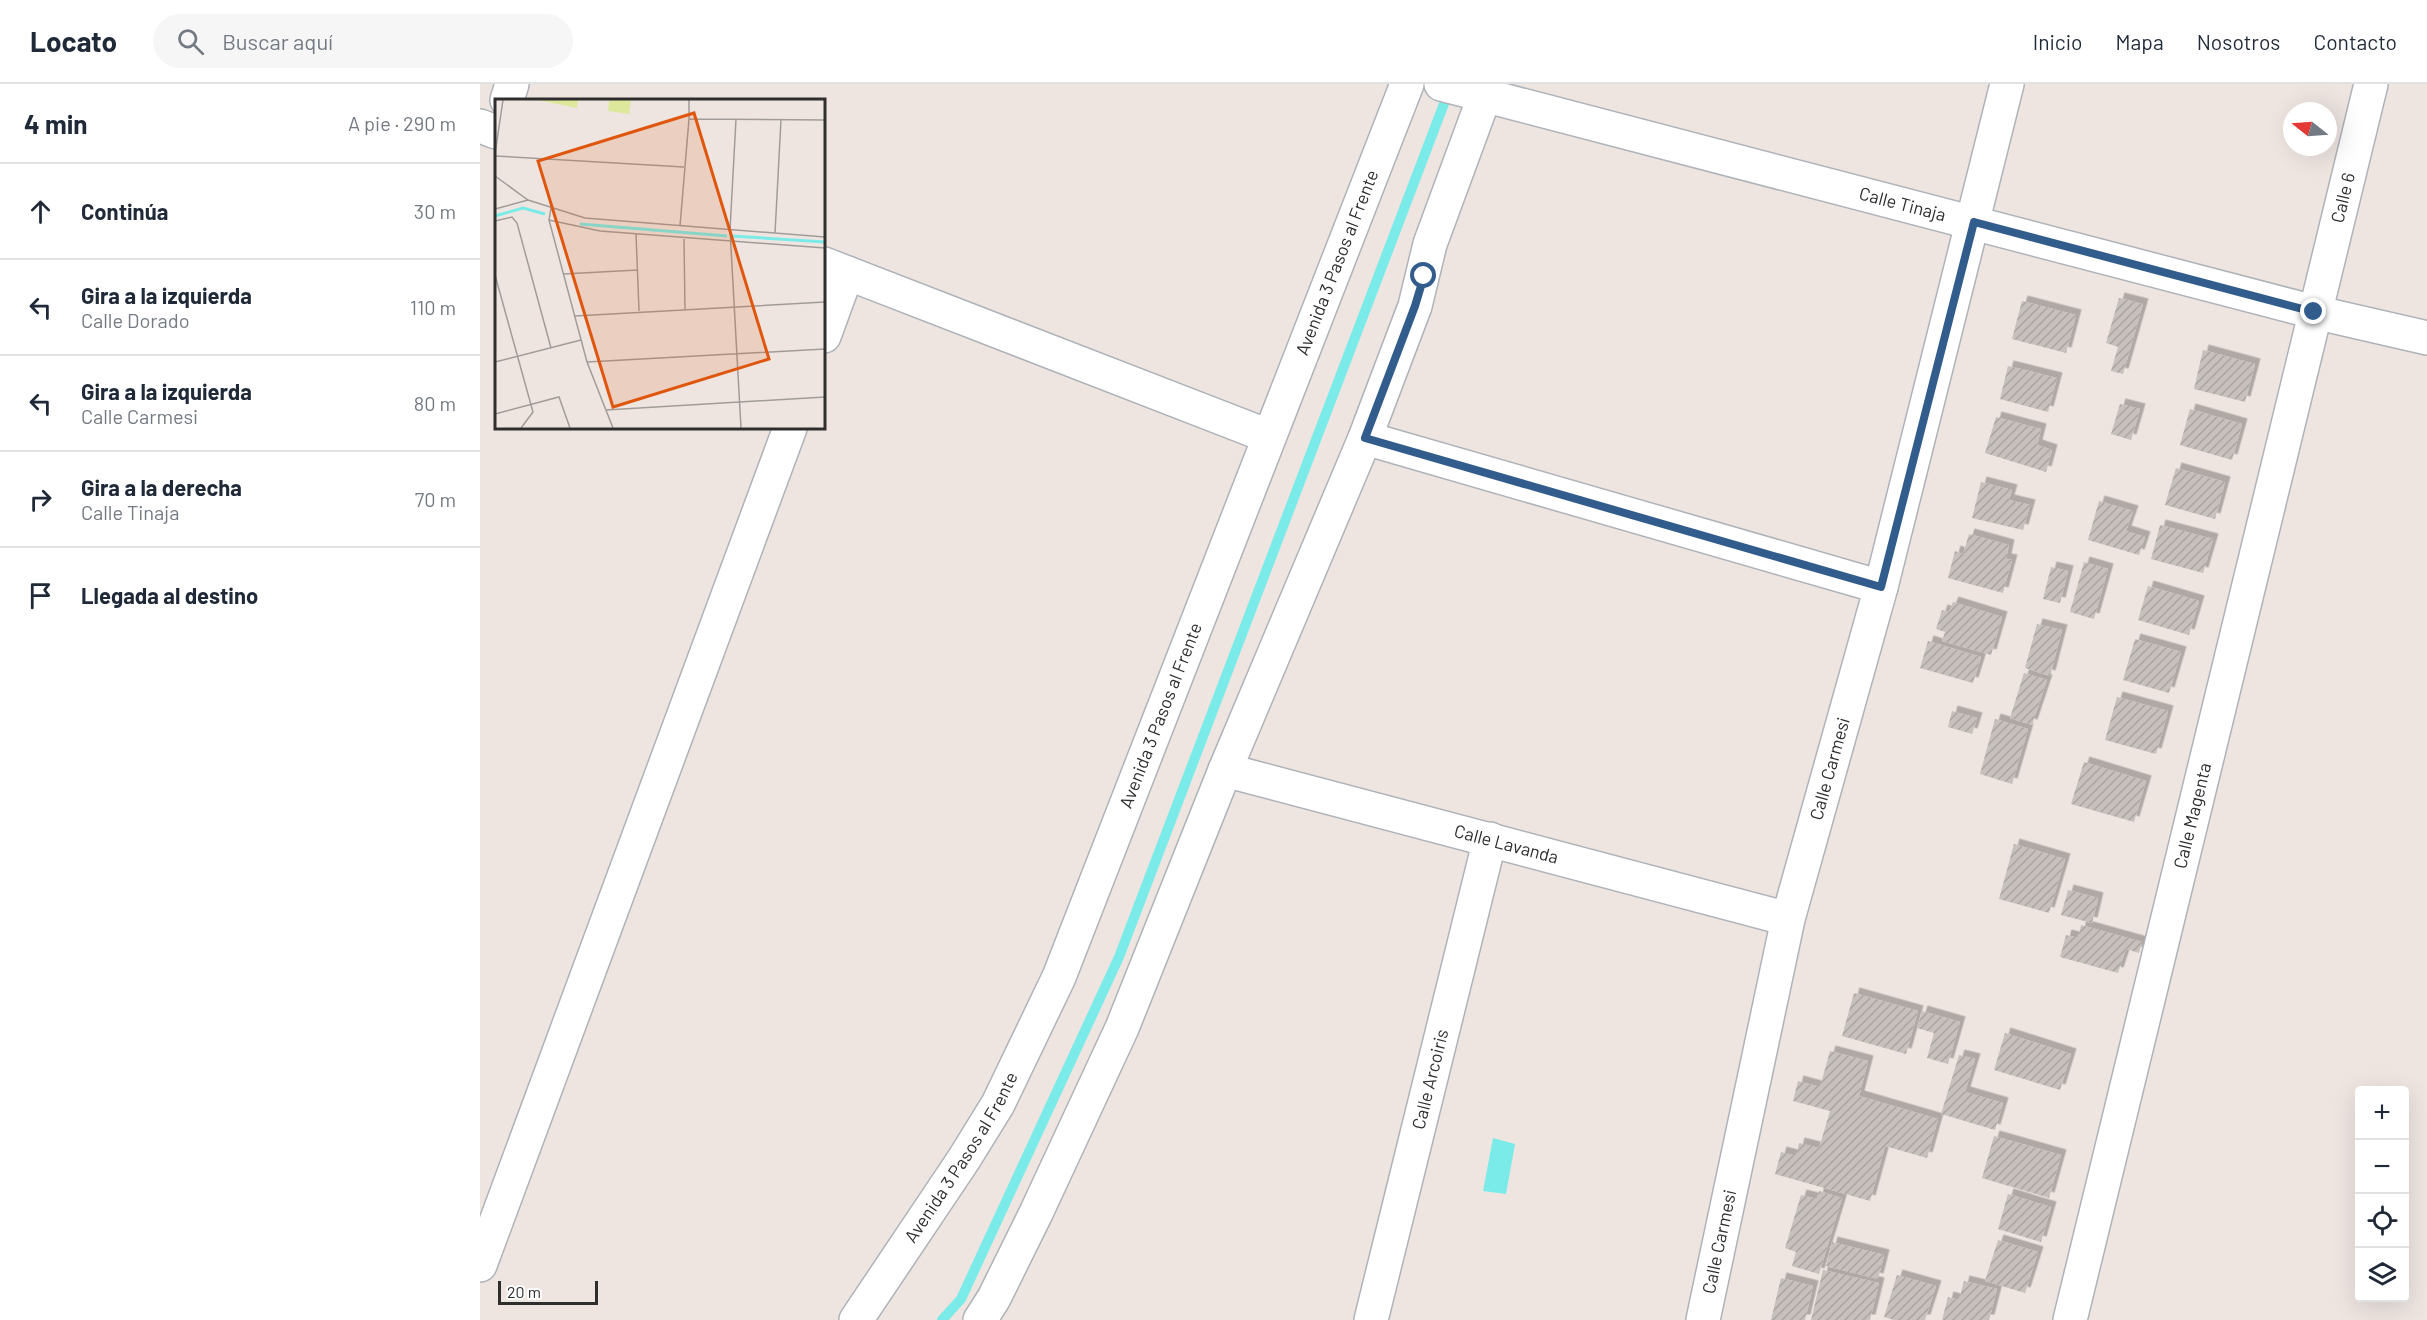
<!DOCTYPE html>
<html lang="es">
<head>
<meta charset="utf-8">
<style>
  body { margin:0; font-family:Barlow,sans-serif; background:#f6f6f7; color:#1f2937 }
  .controls { position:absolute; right:18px; bottom:18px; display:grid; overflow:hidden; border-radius:6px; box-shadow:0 6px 24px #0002 }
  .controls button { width:54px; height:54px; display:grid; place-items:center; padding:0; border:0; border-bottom:2px solid #e0e1e3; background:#fff; color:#1f2937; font:30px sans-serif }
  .compass { position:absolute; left:1803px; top:18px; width:54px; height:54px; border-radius:50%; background:#fff; box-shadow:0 6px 24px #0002; rotate:287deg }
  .scale { position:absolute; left:18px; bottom:15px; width:100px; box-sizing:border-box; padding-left:6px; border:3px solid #2e2e2e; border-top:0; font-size:16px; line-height:21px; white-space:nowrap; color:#2e2e2e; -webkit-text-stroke:4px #fff; paint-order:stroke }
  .stop { position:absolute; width:18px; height:18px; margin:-14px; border:4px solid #325c8c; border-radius:50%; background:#fff }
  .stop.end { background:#325c8c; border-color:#fff; box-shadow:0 2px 6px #0008 }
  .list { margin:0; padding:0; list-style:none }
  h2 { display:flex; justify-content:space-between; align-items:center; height:78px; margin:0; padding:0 24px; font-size:26px }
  h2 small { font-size:20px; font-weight:400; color:#747a83 }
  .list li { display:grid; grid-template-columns:39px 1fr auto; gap:18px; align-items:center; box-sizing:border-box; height:96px; padding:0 24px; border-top:2px solid #e0e1e3 }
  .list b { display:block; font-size:22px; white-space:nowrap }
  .list p { margin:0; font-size:20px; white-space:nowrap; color:#747a83 }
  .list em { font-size:20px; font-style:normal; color:#747a83 }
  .icon { flex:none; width:33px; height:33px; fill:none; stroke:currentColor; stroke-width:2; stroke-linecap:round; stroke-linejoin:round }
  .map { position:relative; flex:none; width:1947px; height:1236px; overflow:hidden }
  header { display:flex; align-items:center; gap:36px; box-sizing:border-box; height:84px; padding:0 30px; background:#fff; border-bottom:2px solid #e0e1e3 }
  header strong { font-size:28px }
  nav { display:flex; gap:33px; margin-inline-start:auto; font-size:21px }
  .search { width:420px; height:54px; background:#f6f6f7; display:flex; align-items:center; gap:15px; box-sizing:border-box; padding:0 21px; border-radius:33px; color:#747a83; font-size:22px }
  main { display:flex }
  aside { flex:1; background:#fff }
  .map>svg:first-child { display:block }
  .water { fill:#7aebe8 }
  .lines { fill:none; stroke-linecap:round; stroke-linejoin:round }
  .stream { stroke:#7aebe8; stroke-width:10 }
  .building { fill:url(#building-hatch); filter:url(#shadow) }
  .street-casing { stroke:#aeb3b9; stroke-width:36 }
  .secondary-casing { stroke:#aeb3b9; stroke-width:36 }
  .street { stroke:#fff; stroke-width:33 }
  .secondary { stroke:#fff; stroke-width:33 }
  .route { stroke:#325c8c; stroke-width:8 }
  .labels { text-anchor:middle; stroke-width:6; stroke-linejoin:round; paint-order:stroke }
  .street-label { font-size:18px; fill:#2e2e2e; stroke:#fff }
  .inset-river { fill:none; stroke:#7aebe8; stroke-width:3 }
  .inset-road { fill:none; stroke:#a19c99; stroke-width:1.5 }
  .view { fill:#df570e; fill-opacity:0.15; stroke:#df570e; stroke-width:3 }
  .inset-edge { fill:none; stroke:#2e2e2e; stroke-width:3 }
</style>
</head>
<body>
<header>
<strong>Locato</strong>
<div class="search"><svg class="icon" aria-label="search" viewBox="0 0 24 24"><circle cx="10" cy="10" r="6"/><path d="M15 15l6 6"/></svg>Buscar aquí</div>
<nav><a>Inicio</a><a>Mapa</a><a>Nosotros</a><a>Contacto</a></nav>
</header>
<main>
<aside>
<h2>4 min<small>A pie · 290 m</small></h2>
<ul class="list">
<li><svg class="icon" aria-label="ahead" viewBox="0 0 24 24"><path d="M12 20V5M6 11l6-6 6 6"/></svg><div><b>Continúa</b></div><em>30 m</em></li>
<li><svg class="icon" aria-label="left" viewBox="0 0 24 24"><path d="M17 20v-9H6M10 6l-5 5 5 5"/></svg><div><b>Gira a la izquierda</b><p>Calle Dorado</p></div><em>110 m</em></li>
<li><svg class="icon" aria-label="left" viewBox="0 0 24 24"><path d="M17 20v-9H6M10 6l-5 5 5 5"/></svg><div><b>Gira a la izquierda</b><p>Calle Carmesi</p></div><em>80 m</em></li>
<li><svg class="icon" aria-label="right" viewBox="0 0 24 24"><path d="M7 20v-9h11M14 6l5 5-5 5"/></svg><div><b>Gira a la derecha</b><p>Calle Tinaja</p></div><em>70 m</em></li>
<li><svg class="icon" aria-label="arrive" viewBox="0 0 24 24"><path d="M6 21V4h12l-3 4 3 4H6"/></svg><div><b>Llegada al destino</b></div></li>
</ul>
</aside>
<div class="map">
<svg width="1947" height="1236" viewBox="0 0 1947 1236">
  <defs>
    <pattern id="building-hatch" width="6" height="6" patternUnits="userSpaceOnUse" patternTransform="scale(1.5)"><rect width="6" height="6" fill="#c7c0bc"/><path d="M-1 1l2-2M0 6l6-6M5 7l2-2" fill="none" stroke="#aba5a2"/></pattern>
    <filter id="shadow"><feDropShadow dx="5.5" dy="-5.5" stdDeviation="0" flood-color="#0004"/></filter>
  </defs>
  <rect width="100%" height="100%" fill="#eee5e1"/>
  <path class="water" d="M1013,1054L1035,1060L1026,1110L1003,1107Z"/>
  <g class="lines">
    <path class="stream" d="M462,1236L481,1215L639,873L970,4"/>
  </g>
  <g class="building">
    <path d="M1639,214L1663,220L1643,290L1631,287L1638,263L1626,259Z"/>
    <path d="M1542,217L1596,231L1586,269L1532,255Z"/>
    <path d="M1723,266L1775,280L1765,318L1714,305Z"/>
    <path d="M1528,282L1577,294L1568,328L1520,315Z"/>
    <path d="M1640,320L1660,325L1651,356L1631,350Z"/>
    <path d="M1710,325L1762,340L1752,376L1700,361Z"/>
    <path d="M1516,333L1561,345L1557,361L1572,366L1566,388L1505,369Z"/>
    <path d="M1696,384L1745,398L1735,435L1685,421Z"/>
    <path d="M1501,398L1532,406L1529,416L1550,421L1543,446L1492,434Z"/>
    <path d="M1619,417L1653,427L1646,447L1665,453L1659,471L1608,456Z"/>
    <path d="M1680,441L1733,455L1723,489L1671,475Z"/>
    <path d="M1489,450L1529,461L1526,475L1532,476L1523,509L1468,494L1475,467L1483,470Z"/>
    <path d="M1604,478L1628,485L1614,535L1590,528Z"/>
    <path d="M1571,483L1588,487L1580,519L1563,515Z"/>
    <path d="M1668,502L1719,517L1709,551L1658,536Z"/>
    <path d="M1473,518L1522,533L1511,571L1462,557L1465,548L1456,545L1462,526L1469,528Z"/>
    <path d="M1557,540L1582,546L1570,592L1545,584Z"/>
    <path d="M1655,555L1701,568L1689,609L1643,596Z"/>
    <path d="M1448,557L1501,573L1493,599L1440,584Z"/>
    <path d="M1544,589L1567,596L1552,641L1530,634Z"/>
    <path d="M1637,613L1688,627L1676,670L1625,656Z"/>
    <path d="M1472,627L1497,634L1492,650L1468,643Z"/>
    <path d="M1515,635L1548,645L1532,700L1500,690Z"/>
    <path d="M1604,678L1666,697L1654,738L1591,720Z"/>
    <path d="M1534,760L1585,775L1569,829L1519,815Z"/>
    <path d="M1588,806L1618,814L1612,839L1581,831Z"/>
    <path d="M1601,841L1662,858L1659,869L1646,865L1638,889L1580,873L1586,851L1598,854Z"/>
    <path d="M1374,909L1438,927L1426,970L1362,952Z"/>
    <path d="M1442,927L1480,938L1468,980L1447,974L1454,949L1437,944Z"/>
    <path d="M1525,949L1591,970L1580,1006L1514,986Z"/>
    <path d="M1350,967L1388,977L1379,1012L1458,1035L1447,1074L1405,1062L1390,1117L1295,1090L1301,1068L1316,1072L1319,1059L1339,1064L1350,1027L1313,1017L1318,997L1340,1003Z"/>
    <path d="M1479,971L1495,975L1485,1008L1523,1019L1515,1046L1461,1030Z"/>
    <path d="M1514,1052L1581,1071L1569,1114L1502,1094Z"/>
    <path d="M1339,1107L1362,1114L1339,1190L1312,1182L1316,1168L1305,1164L1321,1111L1337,1115Z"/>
    <path d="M1528,1110L1571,1123L1561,1158L1518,1145Z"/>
    <path d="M1518,1156L1558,1168L1545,1209L1505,1197Z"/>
    <path d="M1352,1158L1404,1171L1398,1195L1346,1182Z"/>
    <path d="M1343,1186L1399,1199L1390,1236H1331Z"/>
    <path d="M1417,1191L1456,1202L1445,1236H1414L1404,1233Z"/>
    <path d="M1301,1194L1333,1202L1325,1236H1291Z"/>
    <path d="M1484,1197L1517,1205L1509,1236H1462L1468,1213L1479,1216Z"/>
  </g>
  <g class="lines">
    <g class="street-casing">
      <g id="street">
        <path id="s1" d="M961,0L1834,228L1947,254"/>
        <path d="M27,16L32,0"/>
        <path d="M0,42L16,48"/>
        <path d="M344,180L788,352"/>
        <path d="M344,252L367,189"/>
        <path d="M885,354L1401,503"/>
        <path id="s2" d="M745,686L1308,835"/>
        <path d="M0,1181L310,344"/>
        <path d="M500,1236L514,1214L556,1129L642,944L745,686L885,354L935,222L950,160L1009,0"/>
        <path id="s3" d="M891,1236L1010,755"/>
        <path id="s4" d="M1223,1236L1308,835L1401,503L1527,0"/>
        <path id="s5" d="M1590,1236L1891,0"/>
      </g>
    </g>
    <g class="secondary-casing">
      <g id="secondary">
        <path id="s6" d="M376,1236L484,1075L518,1020L579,893L927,0"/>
      </g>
    </g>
    <use href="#street" class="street"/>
    <use href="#secondary" class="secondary"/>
  </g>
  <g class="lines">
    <path class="route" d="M944,192L935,222L885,354L1401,503L1494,138L1834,228"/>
  </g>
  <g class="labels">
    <g class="street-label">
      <text dy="6" stroke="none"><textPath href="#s5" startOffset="1155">Calle 6</textPath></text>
      <text dy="6" stroke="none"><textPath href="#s1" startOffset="477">Calle Tinaja</textPath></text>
      <text dy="6" stroke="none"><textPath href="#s6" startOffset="1166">Avenida 3 Pasos al Frente</textPath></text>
      <text dy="6" stroke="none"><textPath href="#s6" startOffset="680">Avenida 3 Pasos al Frente</textPath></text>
      <text dy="6" stroke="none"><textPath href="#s4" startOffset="566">Calle Carmesi</textPath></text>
      <text dy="6" stroke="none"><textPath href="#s5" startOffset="519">Calle Magenta</textPath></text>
      <text dy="6" stroke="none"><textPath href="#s2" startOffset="291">Calle Lavanda</textPath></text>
      <text dy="6" stroke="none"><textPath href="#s3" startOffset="248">Calle Arcoiris</textPath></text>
      <text dy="6" stroke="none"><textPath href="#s6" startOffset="194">Avenida 3 Pasos al Frente</textPath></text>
      <text dy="6" stroke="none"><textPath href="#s4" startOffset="80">Calle Carmesi</textPath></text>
    </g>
  </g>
  <g transform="translate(15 15)">
    <rect width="330" height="330" fill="#eee5e1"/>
    <path d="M42,1H83L82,9ZM114,1H136L134,15L113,12Z" fill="#dee89d"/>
    <path class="inset-river" d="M0,117L28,109L50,115M85,125L232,137M237,137L330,143"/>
    <path class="inset-road" d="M194,20V1M241,20L235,131L246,329M0,55L8,1M0,57L189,68M0,77L33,101L90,119L330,138M56,109L54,121L92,263L118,329M0,110L33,101M54,121L105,132L330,149M0,122L17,118L22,124L56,249M185,127L194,20L330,21M280,134L286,21M141,135L144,212M189,140L190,210M68,175L143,171M0,176L38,313L26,329M80,217L330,203M0,263L86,241M92,263L330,250M111,311L330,298M0,315L64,298L75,329"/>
    <path class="view" d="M199,14L274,260L118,308L43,62Z"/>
    <rect width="330" height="330" class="inset-edge"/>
  </g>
</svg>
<div class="controls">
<button>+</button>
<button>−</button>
<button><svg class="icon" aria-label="locate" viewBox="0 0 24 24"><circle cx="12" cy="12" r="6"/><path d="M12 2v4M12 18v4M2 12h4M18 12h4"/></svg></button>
<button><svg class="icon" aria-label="layers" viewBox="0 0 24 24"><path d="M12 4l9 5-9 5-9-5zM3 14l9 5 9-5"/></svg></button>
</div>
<svg class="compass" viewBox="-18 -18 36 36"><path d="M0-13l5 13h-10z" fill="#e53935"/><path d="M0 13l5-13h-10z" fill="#747a83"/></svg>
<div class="scale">20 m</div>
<div class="stop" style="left:944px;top:192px"></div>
<div class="stop end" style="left:1834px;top:228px"></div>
</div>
</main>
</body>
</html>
